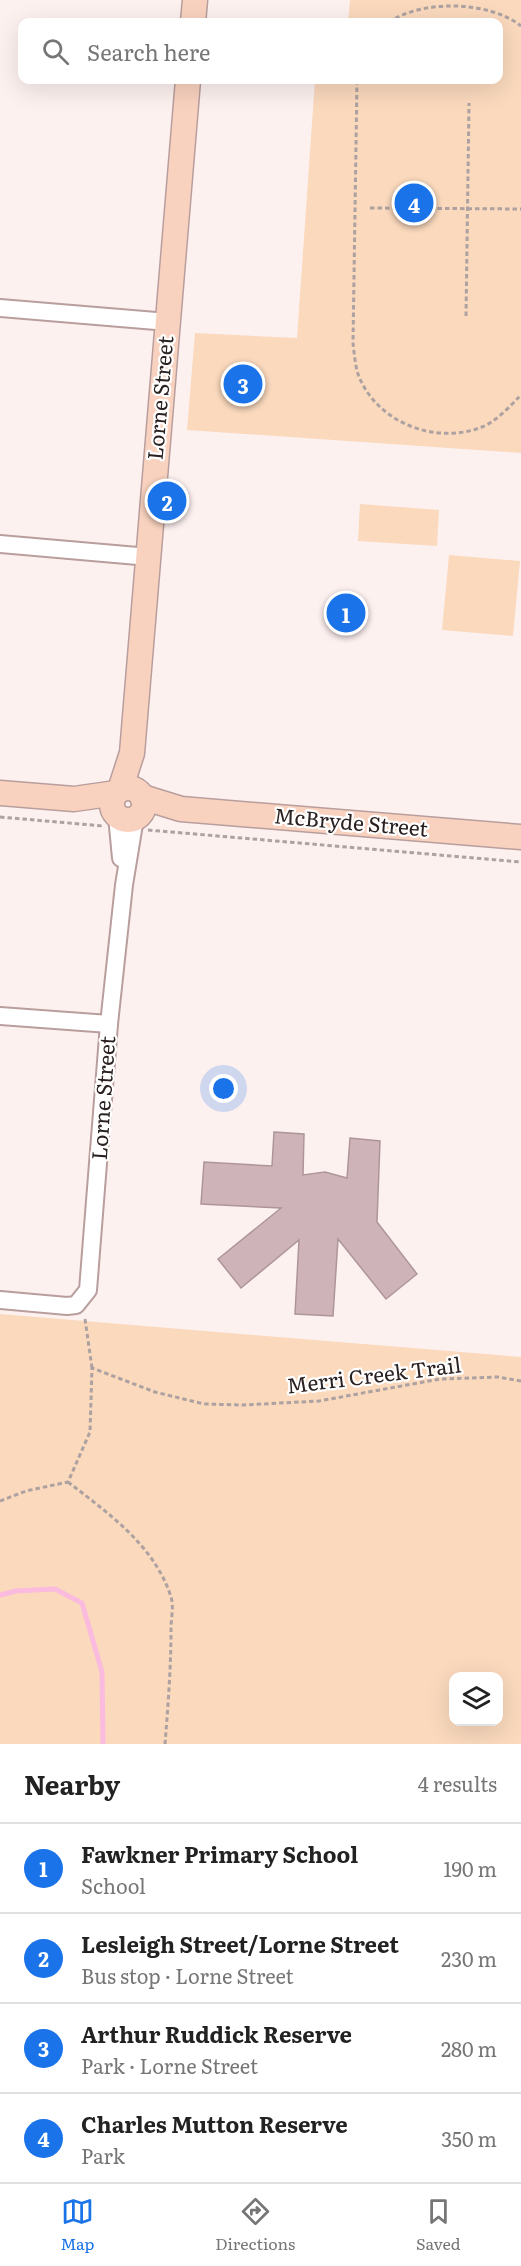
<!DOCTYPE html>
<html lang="en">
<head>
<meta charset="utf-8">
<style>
  body { margin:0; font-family:Literata,serif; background:#f2f2f2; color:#222 }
  .controls { position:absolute; right:18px; bottom:18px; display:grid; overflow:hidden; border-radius:12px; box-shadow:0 6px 24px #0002 }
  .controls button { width:54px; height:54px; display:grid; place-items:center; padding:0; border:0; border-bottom:2px solid #e0e0e0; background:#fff; color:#222; font:30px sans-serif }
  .you { position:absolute; left:224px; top:1089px; width:21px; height:21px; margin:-15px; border:4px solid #fff; border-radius:50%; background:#1a73e8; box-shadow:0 0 0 9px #1a73e833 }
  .badge { display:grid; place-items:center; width:39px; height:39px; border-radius:50%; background:#1a73e8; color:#fff; font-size:20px; font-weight:700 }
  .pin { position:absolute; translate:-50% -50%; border:3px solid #fff; box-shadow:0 2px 6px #0006 }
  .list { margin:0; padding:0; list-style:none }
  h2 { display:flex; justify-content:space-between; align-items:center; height:78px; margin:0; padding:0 24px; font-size:26px }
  h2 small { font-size:20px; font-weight:400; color:#767676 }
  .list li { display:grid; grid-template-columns:39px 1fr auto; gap:18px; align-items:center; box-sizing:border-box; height:90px; padding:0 24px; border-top:2px solid #e0e0e0 }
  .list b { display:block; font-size:22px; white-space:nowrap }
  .list p { margin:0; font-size:20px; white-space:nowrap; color:#767676 }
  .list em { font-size:20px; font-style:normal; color:#767676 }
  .icon { flex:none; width:33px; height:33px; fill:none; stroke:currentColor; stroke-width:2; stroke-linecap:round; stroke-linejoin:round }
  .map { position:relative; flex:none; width:521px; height:1744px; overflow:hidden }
  .search { position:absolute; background:#fff; box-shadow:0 6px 24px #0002; left:18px; right:18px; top:18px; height:66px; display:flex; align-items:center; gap:15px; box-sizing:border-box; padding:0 21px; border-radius:12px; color:#767676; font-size:22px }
  .sheet { height:438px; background:#fff }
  nav { display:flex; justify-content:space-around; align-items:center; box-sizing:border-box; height:84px; border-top:2px solid #e0e0e0; background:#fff; font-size:16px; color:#767676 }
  nav a { display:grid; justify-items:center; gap:3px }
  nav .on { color:#1a73e8 }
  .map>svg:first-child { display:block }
  .green { fill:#fad9bd; fill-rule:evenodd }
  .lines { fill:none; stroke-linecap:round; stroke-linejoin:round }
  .stream { stroke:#fabbde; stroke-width:5 }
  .building { fill:#ceb4b9; stroke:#ae959a; stroke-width:1.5 }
  .street-casing { stroke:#b89e9c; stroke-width:20 }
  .secondary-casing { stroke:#b89e9c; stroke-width:27 }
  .path { stroke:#ada2a1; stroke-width:3; stroke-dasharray:4.5 3; stroke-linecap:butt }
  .street { stroke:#fff; stroke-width:16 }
  .secondary { stroke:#f9d2bf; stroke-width:24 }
  .labels { text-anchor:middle; stroke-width:4.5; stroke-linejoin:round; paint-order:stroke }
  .street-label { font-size:21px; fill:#2a2120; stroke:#fff }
</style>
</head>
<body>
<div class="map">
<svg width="521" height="1744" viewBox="0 0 521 1744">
  <rect width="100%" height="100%" fill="#fdf1f0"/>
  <g class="green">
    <path d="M350,0H521V453L187,430L195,333L297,338L315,80H498V22H348Z"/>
    <path d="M360,504L439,510L437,546L358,541Z"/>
    <path d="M449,555L520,561L513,636L442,630Z"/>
    <path d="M0,1314L521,1357V1744H0ZM454,1676H498V1722H454Z"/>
  </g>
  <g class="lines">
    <path class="stream" d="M0,1595L16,1591L55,1589L82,1603L102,1672L103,1744"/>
  </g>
  <path class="building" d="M274,1132L304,1134L303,1175L325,1172L347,1178L350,1138L380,1141L377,1222L417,1274L386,1299L338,1239L333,1316L295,1314L299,1240L241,1288L218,1259L281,1208L201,1204L204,1162L272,1166Z"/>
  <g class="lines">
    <g class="street-casing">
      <g id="street">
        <path d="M0,308L168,322"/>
        <path d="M0,544L149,557"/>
        <path d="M117,816L121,858"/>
        <path d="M0,1016L109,1024"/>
        <path d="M0,1300L67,1306L76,1305L88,1290L109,1024L124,885L135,818"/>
      </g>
    </g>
    <g class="secondary-casing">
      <g id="secondary">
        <path d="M193,22L195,0"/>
        <circle cx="128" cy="804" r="16"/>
        <path d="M120,790L132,753L188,80"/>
        <path d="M0,793L74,799L116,793"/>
        <path d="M142,797L181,809L521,837"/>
      </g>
    </g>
    <g class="path">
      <path d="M389,22C422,0 488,0 521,26"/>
      <path d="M357,80L353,343C354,352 355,362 357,371C373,421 434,446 482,427C497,421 510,406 521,395"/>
      <path d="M370,208L521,209"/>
      <path d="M466,316L469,103"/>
      <path d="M0,817L103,826"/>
      <path d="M148,830L521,862"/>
      <path d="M85,1319L92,1368"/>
      <path d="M68,1482C108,1513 155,1546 171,1597C174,1606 171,1619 171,1629C171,1668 168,1706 165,1744"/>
      <path d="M0,1501L26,1491L68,1482L90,1432L92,1368L155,1392L204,1404L243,1405L319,1401L440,1379L498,1377L521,1381"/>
    </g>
    <use href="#street" class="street"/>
    <use href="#secondary" class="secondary"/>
  </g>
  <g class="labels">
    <g class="street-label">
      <text transform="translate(161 398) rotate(-85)" y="7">Lorne Street</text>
      <text transform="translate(351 823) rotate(5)" y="7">McBryde Street</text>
      <text transform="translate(104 1098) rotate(-86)" y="7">Lorne Street</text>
      <text transform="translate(374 1376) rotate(-7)" y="7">Merri Creek Trail</text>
    </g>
  </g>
</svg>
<div class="controls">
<button><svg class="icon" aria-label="layers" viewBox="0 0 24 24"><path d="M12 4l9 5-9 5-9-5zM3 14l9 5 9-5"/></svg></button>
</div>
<div class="you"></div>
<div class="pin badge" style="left:346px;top:613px">1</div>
<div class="pin badge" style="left:167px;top:501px">2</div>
<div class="pin badge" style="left:243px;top:384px">3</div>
<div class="pin badge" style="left:414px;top:203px">4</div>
<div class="search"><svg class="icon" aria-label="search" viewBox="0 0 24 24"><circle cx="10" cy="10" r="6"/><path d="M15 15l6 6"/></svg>Search here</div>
</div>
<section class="sheet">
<h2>Nearby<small>4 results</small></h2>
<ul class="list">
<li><span class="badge">1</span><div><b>Fawkner Primary School</b><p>School</p></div><em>190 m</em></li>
<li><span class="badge">2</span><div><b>Lesleigh Street/Lorne Street</b><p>Bus stop · Lorne Street</p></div><em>230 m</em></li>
<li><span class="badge">3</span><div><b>Arthur Ruddick Reserve</b><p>Park · Lorne Street</p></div><em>280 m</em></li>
<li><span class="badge">4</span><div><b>Charles Mutton Reserve</b><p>Park</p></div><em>350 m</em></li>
</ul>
</section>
<nav>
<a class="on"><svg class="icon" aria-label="map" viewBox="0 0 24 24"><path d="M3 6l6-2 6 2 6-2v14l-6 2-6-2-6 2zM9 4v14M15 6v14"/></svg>Map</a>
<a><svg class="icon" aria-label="directions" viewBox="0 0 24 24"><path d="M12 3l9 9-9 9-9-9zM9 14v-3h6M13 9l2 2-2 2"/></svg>Directions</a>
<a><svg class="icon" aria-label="saved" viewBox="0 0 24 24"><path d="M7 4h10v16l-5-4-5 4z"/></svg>Saved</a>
</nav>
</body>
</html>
